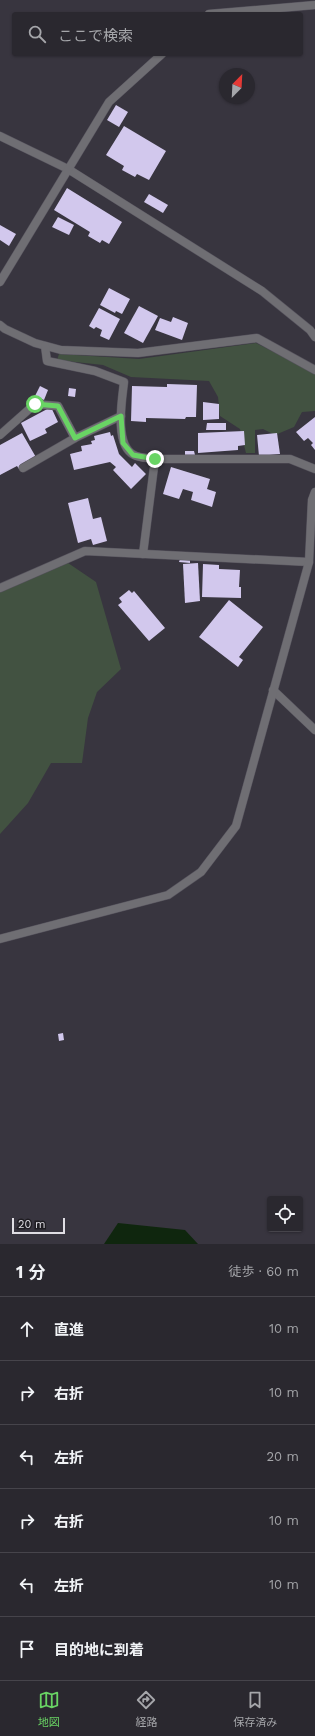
<!DOCTYPE html>
<html lang="ja">
<head>
<meta charset="utf-8">
<style>
  body { margin:0; font-family:"Work Sans","Noto Sans JP",sans-serif; background:#323037; color:#f1f3f6 }
  .controls { position:absolute; right:12px; bottom:12px; display:grid; overflow:hidden; border-radius:4px; box-shadow:0 1px 3px #0004 }
  .controls button { width:36px; height:36px; display:grid; place-items:center; padding:0; border:0; border-bottom:1px solid #46444b; background:#2a282f; color:#f1f3f6; font:20px sans-serif }
  .compass { position:absolute; left:219px; top:68px; width:36px; height:36px; border-radius:50%; background:#2a282f; box-shadow:0 1px 3px #0004; rotate:24deg }
  .scale { position:absolute; left:12px; bottom:10px; width:53px; box-sizing:border-box; padding-left:4px; border:2px solid #e0dee4; border-top:0; font-size:11px; line-height:14px; white-space:nowrap; color:#e0dee4; -webkit-text-stroke:3px #1f1d22; paint-order:stroke }
  .stop { position:absolute; width:12px; height:12px; margin:-9px; border:3px solid #69d464; border-radius:50%; background:#fff }
  .stop.end { background:#69d464; border-color:#fff; box-shadow:0 1px 4px #0008 }
  .list { margin:0; padding:0; list-style:none }
  h2 { display:flex; justify-content:space-between; align-items:center; height:52px; margin:0; padding:0 16px; font-size:17px }
  h2 small { font-size:13px; font-weight:400; color:#a5a6aa }
  .list li { display:grid; grid-template-columns:26px 1fr auto; gap:12px; align-items:center; box-sizing:border-box; height:64px; padding:0 16px; border-top:1px solid #46444b }
  .list b { display:block; font-size:15px; white-space:nowrap }
  .list em { font-size:13px; font-style:normal; color:#a5a6aa }
  .icon { flex:none; width:22px; height:22px; fill:none; stroke:currentColor; stroke-width:2; stroke-linecap:round; stroke-linejoin:round }
  .map { position:relative; flex:none; width:315px; height:1244px; overflow:hidden }
  .search { position:absolute; background:#2a282f; box-shadow:0 1px 3px #0004; left:12px; right:12px; top:12px; height:44px; display:flex; align-items:center; gap:10px; box-sizing:border-box; padding:0 14px; border-radius:4px; color:#a5a6aa; font-size:15px }
  .sheet { height:436px; background:#2a282f }
  nav { display:flex; justify-content:space-around; align-items:center; box-sizing:border-box; height:56px; border-top:1px solid #46444b; background:#2a282f; font-size:11px; color:#a5a6aa }
  nav a { display:grid; justify-items:center; gap:2px }
  nav .on { color:#69d464 }
  .map>svg:first-child { display:block }
  .green { fill:#425241 }
  .water { fill:#0f260e }
  .building { fill:#d2c8ed }
  .lines { fill:none; stroke-linecap:round; stroke-linejoin:round }
  .street-casing { stroke:#56535d; stroke-width:9 }
  .street { stroke:#6f6e73; stroke-width:8 }
  .route { stroke:#69d464; stroke-width:5 }
</style>
</head>
<body>
<div class="map">
<svg width="315" height="1244" viewBox="0 0 315 1244">
  <rect width="100%" height="100%" fill="#38353f"/>
  <g class="green">
    <path d="M256,343L315,373V411L302,412L294,427L275,435L263,429L255,430V453H246L240,429L220,416L218,397L209,381L131,377L103,365L57,360L59,354L139,359Z"/>
    <path d="M68,563L96,582L121,669L97,692L88,718L82,763H51L28,803L0,834V592Z"/>
  </g>
  <path class="water" d="M118,1223L185,1230L198,1244H104Z"/>
  <g class="building">
    <path d="M116,105L128,112L119,127L107,120Z"/>
    <path d="M124,126L166,151L149,180L137,174L135,177L122,170L124,166L106,155Z"/>
    <path d="M67,188L122,222L109,244L102,240L100,243L88,236L90,232L54,210Z"/>
    <path d="M149,194L168,205L163,213L144,202Z"/>
    <path d="M58,217L74,225L69,235L52,227Z"/>
    <path d="M0,225L16,234L9,246L0,240Z"/>
    <path d="M109,288L130,299L122,314L116,311L115,313L100,305Z"/>
    <path d="M139,306L158,316L143,343L124,333Z"/>
    <path d="M99,308L120,319L109,340L100,336L102,330L96,327L94,329L89,326Z"/>
    <path d="M173,317L188,323L182,340L155,330L160,318L171,322Z"/>
    <path d="M167,384L197,385L196,417H186L185,419L146,418V422L131,421L132,386L167,387Z"/>
    <path d="M40,386L48,390L44,400L35,396Z"/>
    <path d="M69,388L76,389L75,397L68,396Z"/>
    <path d="M203,402L219,404V419L203,420Z"/>
    <path d="M51,407L58,422L45,429L47,433L30,441L21,423Z"/>
    <path d="M315,417V450L311,445L313,443L308,438L304,441L296,432Z"/>
    <path d="M207,423H226V430H206Z"/>
    <path d="M244,431L245,445L238,446V450L198,453V433Z"/>
    <path d="M110,432L111,436L113,435L119,454L132,467L135,463L146,474L131,489L113,470L116,467L110,462L74,470L70,454L82,451L81,446L92,444L91,441L95,440L94,436Z"/>
    <path d="M22,433L37,459L19,469L17,466L0,475V445Z"/>
    <path d="M277,433L280,454L259,456L257,435Z"/>
    <path d="M185,451H194L195,455H185Z"/>
    <path d="M171,467L210,479L207,489L216,492L212,507L191,500L193,492L183,489L179,499L163,494Z"/>
    <path d="M88,498L93,519L101,517L107,541L93,545L91,539L78,543L68,503Z"/>
    <path d="M180,559H190V563L179,562Z"/>
    <path d="M198,563L200,601L185,603L183,564Z"/>
    <path d="M203,564L219,565V569L240,570L239,587H241V598L202,597Z"/>
    <path d="M129,590L132,593L134,591L165,628L149,641L118,605L122,602L119,598Z"/>
    <path d="M229,600L263,627L239,657L243,660L238,667L199,637Z"/>
    <path d="M63,1033L64,1040L59,1041L58,1034Z"/>
  </g>
  <g class="lines">
    <g class="street-casing">
      <g id="street">
        <path d="M209,14L315,5"/>
        <path d="M0,136L68,169L262,291L310,330L315,337"/>
        <path d="M0,282L109,102L162,54"/>
        <path d="M0,325L5,329L35,343L61,350L138,353L257,338L315,370"/>
        <path d="M45,346L47,361L95,371L124,382C122,400 114,445 134,455C139,458 149,458 155,459L143,554"/>
        <path d="M0,435L35,404L58,406L75,438"/>
        <path d="M155,459H290L315,469"/>
        <path d="M23,468L75,438L121,416"/>
        <path d="M0,588L85,551L309,562"/>
        <path d="M273,690L315,730"/>
        <path d="M0,939L168,895L201,872L236,826L309,562L312,500L315,492"/>
      </g>
    </g>
    <use href="#street" class="street"/>
  </g>
  <g class="lines">
    <path class="route" d="M35,404L58,406L75,438L121,416L123,443L133,455L155,459"/>
  </g>
</svg>
<div class="controls">
<button><svg class="icon" aria-label="locate" viewBox="0 0 24 24"><circle cx="12" cy="12" r="6"/><path d="M12 2v4M12 18v4M2 12h4M18 12h4"/></svg></button>
</div>
<svg class="compass" viewBox="-18 -18 36 36"><path d="M0-13l5 13h-10z" fill="#e53935"/><path d="M0 13l5-13h-10z" fill="#a5a6aa"/></svg>
<div class="scale">20 m</div>
<div class="stop" style="left:35px;top:404px"></div>
<div class="stop end" style="left:155px;top:459px"></div>
<div class="search"><svg class="icon" aria-label="search" viewBox="0 0 24 24"><circle cx="10" cy="10" r="6"/><path d="M15 15l6 6"/></svg>ここで検索</div>
</div>
<section class="sheet">
<h2>1 分<small>徒歩 · 60 m</small></h2>
<ul class="list">
<li><svg class="icon" aria-label="ahead" viewBox="0 0 24 24"><path d="M12 20V5M6 11l6-6 6 6"/></svg><div><b>直進</b></div><em>10 m</em></li>
<li><svg class="icon" aria-label="right" viewBox="0 0 24 24"><path d="M7 20v-9h11M14 6l5 5-5 5"/></svg><div><b>右折</b></div><em>10 m</em></li>
<li><svg class="icon" aria-label="left" viewBox="0 0 24 24"><path d="M17 20v-9H6M10 6l-5 5 5 5"/></svg><div><b>左折</b></div><em>20 m</em></li>
<li><svg class="icon" aria-label="right" viewBox="0 0 24 24"><path d="M7 20v-9h11M14 6l5 5-5 5"/></svg><div><b>右折</b></div><em>10 m</em></li>
<li><svg class="icon" aria-label="left" viewBox="0 0 24 24"><path d="M17 20v-9H6M10 6l-5 5 5 5"/></svg><div><b>左折</b></div><em>10 m</em></li>
<li><svg class="icon" aria-label="arrive" viewBox="0 0 24 24"><path d="M6 21V4h12l-3 4 3 4H6"/></svg><div><b>目的地に到着</b></div></li>
</ul>
</section>
<nav>
<a class="on"><svg class="icon" aria-label="map" viewBox="0 0 24 24"><path d="M3 6l6-2 6 2 6-2v14l-6 2-6-2-6 2zM9 4v14M15 6v14"/></svg>地図</a>
<a><svg class="icon" aria-label="directions" viewBox="0 0 24 24"><path d="M12 3l9 9-9 9-9-9zM9 14v-3h6M13 9l2 2-2 2"/></svg>経路</a>
<a><svg class="icon" aria-label="saved" viewBox="0 0 24 24"><path d="M7 4h10v16l-5-4-5 4z"/></svg>保存済み</a>
</nav>
</body>
</html>
